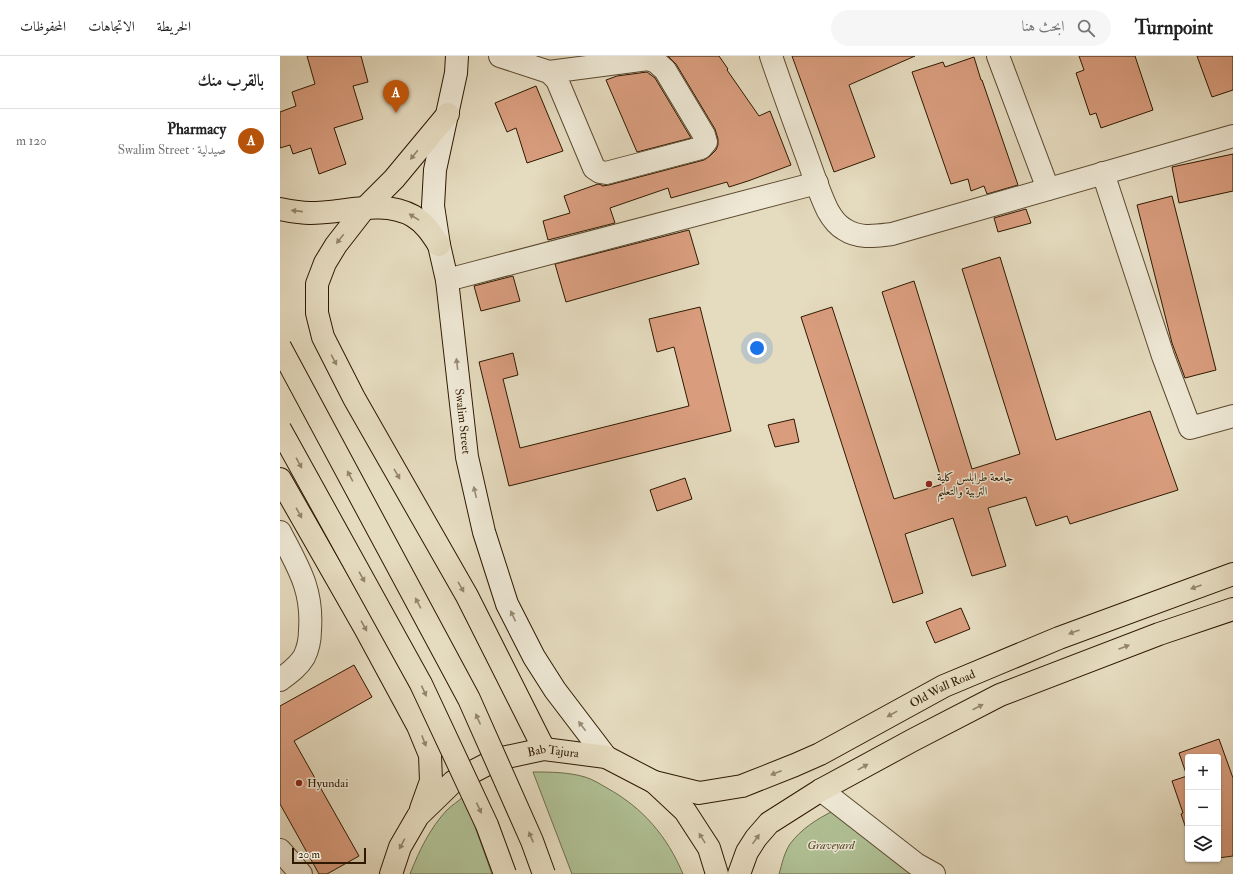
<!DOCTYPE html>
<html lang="ar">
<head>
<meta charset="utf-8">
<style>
  body { margin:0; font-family:"IM FELL Double Pica",Amiri,serif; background:#f6f6f6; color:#222; direction:rtl }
  .controls { position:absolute; right:12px; bottom:12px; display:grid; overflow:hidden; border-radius:4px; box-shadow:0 1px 3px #0004 }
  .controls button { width:36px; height:36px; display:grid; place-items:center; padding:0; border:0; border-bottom:1px solid #e0e0e0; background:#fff; color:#222; font:20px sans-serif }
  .scale { position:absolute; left:12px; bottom:10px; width:74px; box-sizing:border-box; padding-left:4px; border:2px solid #2e1900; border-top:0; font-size:11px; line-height:14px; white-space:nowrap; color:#2e1900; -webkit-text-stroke:3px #eee8d5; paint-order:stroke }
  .you { position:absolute; left:477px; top:292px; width:14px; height:14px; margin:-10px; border:3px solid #fff; border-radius:50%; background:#1a73e8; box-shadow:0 0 0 6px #1a73e833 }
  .badge { display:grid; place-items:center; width:26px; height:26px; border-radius:50%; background:#b45309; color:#fff; font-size:13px; font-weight:700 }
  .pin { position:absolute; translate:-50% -33px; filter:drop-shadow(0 1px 2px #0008) }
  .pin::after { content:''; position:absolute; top:21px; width:14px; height:12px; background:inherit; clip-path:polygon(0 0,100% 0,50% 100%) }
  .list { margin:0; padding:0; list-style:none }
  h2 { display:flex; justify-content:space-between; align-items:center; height:52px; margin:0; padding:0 16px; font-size:17px }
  h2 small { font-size:13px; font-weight:400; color:#767676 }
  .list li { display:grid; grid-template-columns:26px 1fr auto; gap:12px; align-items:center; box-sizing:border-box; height:64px; padding:0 16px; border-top:1px solid #e0e0e0 }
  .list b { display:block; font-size:15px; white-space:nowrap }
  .list p { margin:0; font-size:13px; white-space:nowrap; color:#767676 }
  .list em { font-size:13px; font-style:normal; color:#767676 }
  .icon { flex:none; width:22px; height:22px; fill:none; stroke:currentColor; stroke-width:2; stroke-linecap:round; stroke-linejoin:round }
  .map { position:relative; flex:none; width:953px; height:818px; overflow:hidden; direction:ltr }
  header { display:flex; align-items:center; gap:24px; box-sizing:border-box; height:56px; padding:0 20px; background:#fff; border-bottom:1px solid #e0e0e0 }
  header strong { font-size:19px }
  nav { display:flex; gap:22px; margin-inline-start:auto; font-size:14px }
  .search { width:280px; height:36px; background:#f6f6f6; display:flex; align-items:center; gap:10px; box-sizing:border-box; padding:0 14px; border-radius:22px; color:#767676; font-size:15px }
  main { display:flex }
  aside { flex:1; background:#fff }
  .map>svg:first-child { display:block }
  .green { fill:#b0c195; stroke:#6f6d4a }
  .building { fill:#d99d7e; stroke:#2e1900 }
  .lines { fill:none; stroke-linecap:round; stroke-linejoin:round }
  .street-casing { stroke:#5c4a30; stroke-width:24 }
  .secondary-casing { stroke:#2e1900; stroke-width:24 }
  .primary-casing { stroke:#2e1900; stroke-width:24 }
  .street { stroke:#eee8d5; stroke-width:22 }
  .secondary { stroke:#eee8d5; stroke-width:22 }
  .primary { stroke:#e5dbbf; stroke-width:22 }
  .primary-bridge-casing { stroke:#2e1900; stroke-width:24; stroke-linecap:butt }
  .primary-bridge { stroke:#e5dbbf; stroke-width:22 }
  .oneway { fill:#938469 }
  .oneway2 { fill:#988b75 }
  .poi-dot { fill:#8f2418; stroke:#eee8d5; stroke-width:1.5 }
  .labels { text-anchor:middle; stroke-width:3; stroke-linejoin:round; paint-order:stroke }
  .street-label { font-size:12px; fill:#2e1900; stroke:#eee8d5 }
  .poi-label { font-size:12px; fill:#2e1900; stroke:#eee8d5; text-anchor:start }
  .park-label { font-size:12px; font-style:italic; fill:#554b2d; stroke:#eee8d5 }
</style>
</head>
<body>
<header>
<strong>Turnpoint</strong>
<div class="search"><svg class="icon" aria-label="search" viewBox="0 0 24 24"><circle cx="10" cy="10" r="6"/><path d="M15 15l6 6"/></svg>ابحث هنا</div>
<nav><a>الخريطة</a><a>الاتجاهات</a><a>المحفوظات</a></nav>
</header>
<main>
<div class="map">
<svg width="953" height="818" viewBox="0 0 953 818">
  <rect width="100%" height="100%" fill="#e5dbbf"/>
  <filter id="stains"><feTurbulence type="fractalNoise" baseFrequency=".005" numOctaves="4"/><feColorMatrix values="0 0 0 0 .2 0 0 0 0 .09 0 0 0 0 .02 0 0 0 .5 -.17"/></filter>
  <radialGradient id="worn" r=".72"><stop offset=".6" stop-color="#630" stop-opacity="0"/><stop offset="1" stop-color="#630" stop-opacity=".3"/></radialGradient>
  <g class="green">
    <path d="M253,716C270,716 288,716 305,721C312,723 320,728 327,732C363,752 387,780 403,818H292Z"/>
    <path d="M184,740L212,818H130C139,795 150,772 167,754C172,749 179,745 184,740Z"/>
    <path d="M553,755L639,818H499C502,808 504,797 510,788C521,773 537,763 553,755Z"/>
  </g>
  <g class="building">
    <path d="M27,0H81L88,26L73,30L83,63L54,72L66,108L39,118L31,92L13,98L10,89L0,92V56L16,50L12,36L35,28Z"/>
    <path d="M388,0H439L448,13L447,14L479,60L490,55L511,109L468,125L449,131L447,126L391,142L388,132L330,152L335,167L268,184L263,165L290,157L284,140L318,128L322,129V130L329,129L424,104L430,100L436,94L438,89V83L435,73L396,8Z"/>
    <path d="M512,0H635L569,29L595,101L554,116Z"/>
    <path d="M799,0H855L873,54L821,72L816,57L810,59L796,17L804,14Z"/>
    <path d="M917,0H953V34L932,41Z"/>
    <path d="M694,1L701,24H702L738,129L707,138L704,130L691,135L688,123L671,128L632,16L663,6L665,11Z"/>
    <path d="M367,16L375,22L411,82L357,96L326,24L337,20Z"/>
    <path d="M256,30L283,95L247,107L236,72L227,76L215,47Z"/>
    <path d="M953,98V135L899,147L892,111Z"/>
    <path d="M892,140L936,314L905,322L892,287L857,149Z"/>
    <path d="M746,153L751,167L718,176L714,162Z"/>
    <path d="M409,174L419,208L286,246L275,208Z"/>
    <path d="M720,201L776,384L870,355L898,434L790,468L787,460L756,470L746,441L708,452L726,510L692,520L673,462L625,478L643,537L613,547L521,261L552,251L614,443L663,428L602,236L634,225L692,413L740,398L682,213Z"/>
    <path d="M233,220L240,245L201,255L194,230Z"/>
    <path d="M420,251L451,375L229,430L199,306L233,297L238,319L223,323L240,392L409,350L394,291L377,296L369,263Z"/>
    <path d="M514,363L519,386L495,391L488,369Z"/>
    <path d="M405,422L412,443L377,455L370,434Z"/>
    <path d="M681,552L690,573L655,587L646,566Z"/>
    <path d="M74,609L92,641L14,685L79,800L47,818H39L0,748V650Z"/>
    <path d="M939,683L953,722V800L938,802V701H908V778L901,758L903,757L892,725L907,720L899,697Z"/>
  </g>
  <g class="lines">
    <g class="street-casing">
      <g id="street">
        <path d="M220,0L269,16L277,24L314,112L320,116L326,117L421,92L426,86L424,79L385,14L376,6L368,3L269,16"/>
        <path d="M491,0C502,33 514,65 526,98C533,117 539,137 548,155C552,162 557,169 564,173C579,183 595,180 612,178L953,80"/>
        <path d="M718,0L768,133"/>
        <path d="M823,117L883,300L910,372L953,360"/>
        <path d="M167,224L537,127"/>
        <path d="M0,476C18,511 33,533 30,574C30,583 28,593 24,601C18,611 9,617 0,624"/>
        <path d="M541,734L636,808L654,818"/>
        <path d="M0,794L21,818"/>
      </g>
    </g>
    <g class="secondary-casing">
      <g id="secondary">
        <path id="s1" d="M177,0L176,17L155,114L153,150L159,189L167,224L187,401L204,476L227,548L254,601L275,634L326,701"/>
      </g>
    </g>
    <g class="primary-casing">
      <g id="primary">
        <path d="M168,58L114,123L84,153L56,189L45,207L37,228V257L43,281L74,342L187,540L264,693"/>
        <path d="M0,153C10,155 21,157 30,157C64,157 103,143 133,160C145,167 152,178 159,189"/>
        <path d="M0,423L85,572L138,670L150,699L151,725L141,753"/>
        <path id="s2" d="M374,726L419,737L462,730L515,709L540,698L664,630L779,582L953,518"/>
        <path id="s3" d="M111,818L120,791L138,760L173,726L217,703L264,693L326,701L374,726L405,755L429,792L437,818"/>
        <path d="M459,818L467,796L476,782L489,767L541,734L633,684L720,639L879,578L953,553"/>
      </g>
    </g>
    <use href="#street" class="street"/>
    <use href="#secondary" class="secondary"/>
    <use href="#primary" class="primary"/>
    <g class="primary-bridge-casing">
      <g id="primary-bridge">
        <path d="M0,291L189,643L252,785L264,818"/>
        <path d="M0,373L141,628L207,769L225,818"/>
      </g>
    </g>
    <use href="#primary-bridge" class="primary-bridge"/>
  </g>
  <defs><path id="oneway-solid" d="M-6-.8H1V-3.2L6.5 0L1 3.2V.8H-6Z"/></defs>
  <g class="oneway">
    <use href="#oneway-solid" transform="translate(134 99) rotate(129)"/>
    <use href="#oneway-solid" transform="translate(17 155) rotate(-174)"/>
    <use href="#oneway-solid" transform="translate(134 161) rotate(-148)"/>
    <use href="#oneway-solid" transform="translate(60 183) rotate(128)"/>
    <use href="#oneway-solid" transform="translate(54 304) rotate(62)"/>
    <use href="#oneway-solid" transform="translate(19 407) rotate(61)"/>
    <use href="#oneway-solid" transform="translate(117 418) rotate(60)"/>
    <use href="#oneway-solid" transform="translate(70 420) rotate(-118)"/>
    <use href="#oneway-solid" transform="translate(19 457) rotate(61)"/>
    <use href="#oneway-solid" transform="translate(82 521) rotate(61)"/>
    <use href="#oneway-solid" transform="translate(181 531) rotate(60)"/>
    <use href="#oneway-solid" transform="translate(916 531) rotate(160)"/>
    <use href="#oneway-solid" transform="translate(138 547) rotate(-118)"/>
    <use href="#oneway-solid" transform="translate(84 570) rotate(61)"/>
    <use href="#oneway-solid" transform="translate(794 576) rotate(160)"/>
    <use href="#oneway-solid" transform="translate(844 591) rotate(-21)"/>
    <use href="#oneway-solid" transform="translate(144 635) rotate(65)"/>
    <use href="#oneway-solid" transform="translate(698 651) rotate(-27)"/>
    <use href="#oneway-solid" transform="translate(612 658) rotate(151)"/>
    <use href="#oneway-solid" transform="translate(198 663) rotate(-114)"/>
    <use href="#oneway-solid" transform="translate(144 685) rotate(69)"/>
    <use href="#oneway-solid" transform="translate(583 711) rotate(-29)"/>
    <use href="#oneway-solid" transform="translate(496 717) rotate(159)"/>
    <use href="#oneway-solid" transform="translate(199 752) rotate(65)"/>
    <use href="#oneway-solid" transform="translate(251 781) rotate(-113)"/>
    <use href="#oneway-solid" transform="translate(422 782) rotate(-122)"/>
    <use href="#oneway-solid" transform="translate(476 783) rotate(-54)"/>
    <use href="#oneway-solid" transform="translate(122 788) rotate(118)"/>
  </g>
  <g class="oneway2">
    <use href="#oneway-solid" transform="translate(177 308) rotate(-97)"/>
    <use href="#oneway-solid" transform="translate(195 436) rotate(-103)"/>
    <use href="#oneway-solid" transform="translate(233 560) rotate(-115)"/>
    <use href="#oneway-solid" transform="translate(302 670) rotate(-127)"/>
  </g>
  <g class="poi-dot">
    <circle cx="649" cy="428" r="4"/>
    <circle cx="19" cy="727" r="4"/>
  </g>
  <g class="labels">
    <g class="street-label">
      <text dy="4" stroke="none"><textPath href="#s1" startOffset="370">Swalim Street</textPath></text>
      <text dy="4" stroke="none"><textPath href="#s2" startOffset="313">Old Wall Road</textPath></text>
      <text dy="4" stroke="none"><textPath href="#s3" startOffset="220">Bab Tajura</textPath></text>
    </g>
    <g class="poi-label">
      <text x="657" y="425">جامعة طرابلس كلية<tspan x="657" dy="14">التربية والتعليم</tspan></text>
      <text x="27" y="731">Hyundai</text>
    </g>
    <g class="park-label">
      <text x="551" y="793">Graveyard</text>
    </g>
  </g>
  <rect width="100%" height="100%" filter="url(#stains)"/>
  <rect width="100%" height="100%" fill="url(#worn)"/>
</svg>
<div class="controls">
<button>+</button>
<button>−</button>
<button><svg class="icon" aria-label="layers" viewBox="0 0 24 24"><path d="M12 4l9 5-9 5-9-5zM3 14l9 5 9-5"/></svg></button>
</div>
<div class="scale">20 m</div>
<div class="you"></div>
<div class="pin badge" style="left:116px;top:57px">A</div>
</div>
<aside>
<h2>بالقرب منك<small></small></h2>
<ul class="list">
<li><span class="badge">A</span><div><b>Pharmacy</b><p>صيدلية · Swalim Street</p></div><em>120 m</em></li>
</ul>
</aside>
</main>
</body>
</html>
